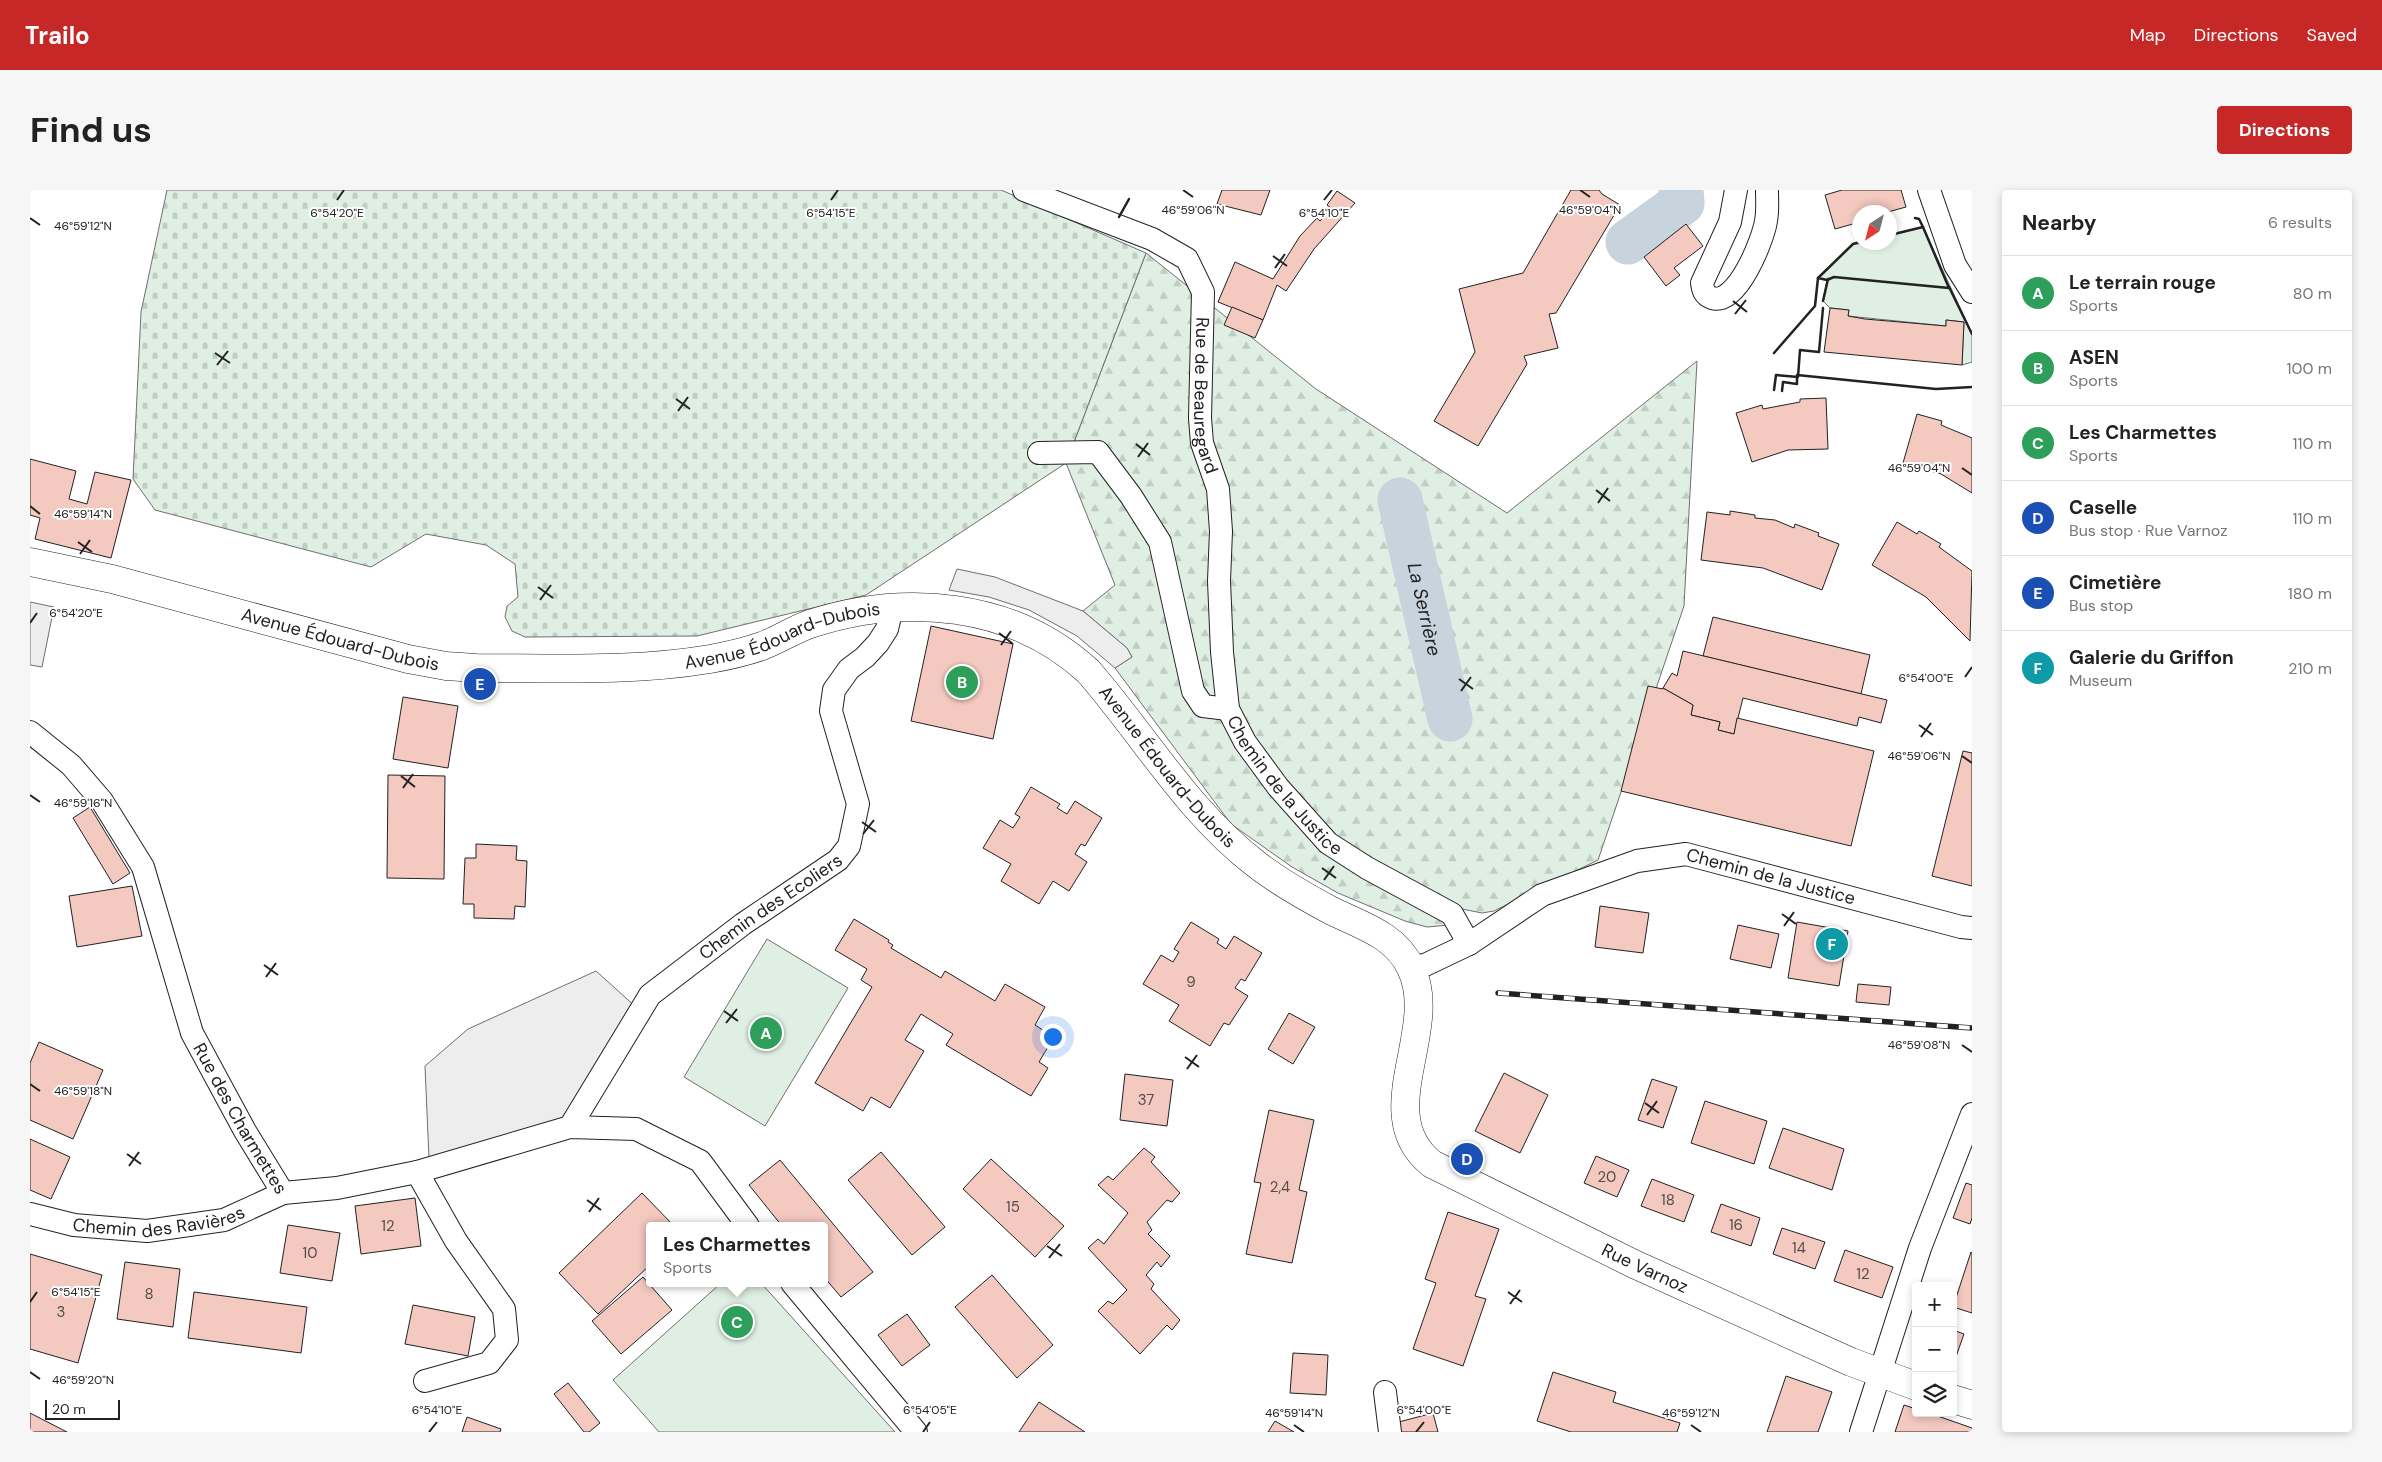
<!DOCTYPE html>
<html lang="en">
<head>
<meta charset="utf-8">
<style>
  body { margin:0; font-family:"DM Sans",sans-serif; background:#f6f6f6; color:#222 }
  .controls { position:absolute; right:15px; bottom:15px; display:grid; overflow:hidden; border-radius:5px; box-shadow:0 2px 8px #0003 }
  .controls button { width:45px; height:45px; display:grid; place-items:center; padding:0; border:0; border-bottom:1px solid #e0e0e0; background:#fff; color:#222; font:25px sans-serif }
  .compass { position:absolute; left:1822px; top:15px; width:45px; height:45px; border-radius:50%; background:#fff; box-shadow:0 2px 8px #0003; rotate:216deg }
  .scale { position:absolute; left:15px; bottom:12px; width:75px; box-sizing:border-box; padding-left:5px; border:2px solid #222; border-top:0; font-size:14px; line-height:18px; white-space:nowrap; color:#222; -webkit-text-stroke:4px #fff; paint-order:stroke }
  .you { position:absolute; left:1022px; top:846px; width:18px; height:18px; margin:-12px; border:4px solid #fff; border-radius:50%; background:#1a73e8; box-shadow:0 0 0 8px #1a73e833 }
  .badge { display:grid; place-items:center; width:32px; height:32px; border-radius:50%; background:#c62828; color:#fff; font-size:16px; font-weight:700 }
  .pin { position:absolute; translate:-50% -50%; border:2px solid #fff; box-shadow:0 1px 5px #0006 }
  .popup { position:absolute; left:616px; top:1032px; width:182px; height:65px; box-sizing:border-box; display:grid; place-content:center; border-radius:5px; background:#fff; filter:drop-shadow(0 1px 4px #0005); font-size:16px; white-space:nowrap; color:#767676 }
  .popup b { font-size:19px; color:#222 }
  .popup::after { content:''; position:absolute; left:50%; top:100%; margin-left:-10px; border:10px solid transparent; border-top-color:#fff }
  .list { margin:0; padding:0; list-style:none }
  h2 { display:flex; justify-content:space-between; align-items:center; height:65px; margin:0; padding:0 20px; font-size:21px }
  h2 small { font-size:16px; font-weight:400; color:#767676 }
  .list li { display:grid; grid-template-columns:32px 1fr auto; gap:15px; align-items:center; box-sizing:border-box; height:75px; padding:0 20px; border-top:1px solid #e0e0e0 }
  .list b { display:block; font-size:19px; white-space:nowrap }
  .list p { margin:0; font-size:16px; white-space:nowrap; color:#767676 }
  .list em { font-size:16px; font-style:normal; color:#767676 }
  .icon { flex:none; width:28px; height:28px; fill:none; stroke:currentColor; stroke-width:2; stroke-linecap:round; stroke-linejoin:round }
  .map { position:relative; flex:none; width:1942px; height:1242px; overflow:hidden; border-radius:5px }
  header { display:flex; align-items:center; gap:30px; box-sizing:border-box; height:70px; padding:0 25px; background:#c62828; color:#fff }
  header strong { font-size:24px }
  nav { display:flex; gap:28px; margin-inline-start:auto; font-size:18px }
  .intro { display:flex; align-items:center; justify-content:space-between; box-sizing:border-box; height:120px; padding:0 30px }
  h1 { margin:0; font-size:35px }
  .button { padding:12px 22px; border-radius:5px; background:#c62828; color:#fff; font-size:18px; font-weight:700 }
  main { display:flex; gap:30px; padding:0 30px }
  aside { flex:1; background:#fff; border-radius:5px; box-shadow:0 2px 8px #0003 }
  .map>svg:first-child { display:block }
  .green { fill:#e0efe3; stroke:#6f6f6f }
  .forest { fill:url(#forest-firs); stroke:#6f6f6f }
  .cemetery { fill:url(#cemetery-stones); stroke:#6f6f6f }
  .parking { fill:#ededed; stroke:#6f6f6f }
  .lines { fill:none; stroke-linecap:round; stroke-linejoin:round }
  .river { stroke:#c7d3dd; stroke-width:45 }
  .building { fill:#f3c9c0; stroke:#222 }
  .minor-casing { stroke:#222; stroke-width:24 }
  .tertiary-casing { stroke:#222; stroke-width:29 }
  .minor { stroke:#fff; stroke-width:22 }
  .tertiary { stroke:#fff; stroke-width:28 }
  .rail-casing { stroke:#222; stroke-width:5.5 }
  .rail { stroke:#fff; stroke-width:4; stroke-dasharray:11; stroke-linecap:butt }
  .wall { stroke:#222; stroke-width:2.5 }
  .ticks { fill:none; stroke:#222; stroke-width:2 }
  .labels { text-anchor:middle; stroke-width:4; stroke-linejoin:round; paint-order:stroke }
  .number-label { font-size:15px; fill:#564c4a }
  .street-label { font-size:18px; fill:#222; stroke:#fff }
  .water-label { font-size:19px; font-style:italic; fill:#222; stroke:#fff }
  .ticks-label { font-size:12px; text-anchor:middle; fill:#222; stroke:#fff; stroke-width:4; stroke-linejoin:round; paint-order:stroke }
</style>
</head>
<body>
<header>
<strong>Trailo</strong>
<nav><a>Map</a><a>Directions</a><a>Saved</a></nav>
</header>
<div class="intro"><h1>Find us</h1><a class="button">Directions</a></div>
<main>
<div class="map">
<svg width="1942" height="1242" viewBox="0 0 1942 1242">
  <defs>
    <pattern id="forest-firs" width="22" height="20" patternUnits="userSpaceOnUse" patternTransform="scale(1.25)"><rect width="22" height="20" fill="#e0efe3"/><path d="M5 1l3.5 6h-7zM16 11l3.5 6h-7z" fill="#c0cdc2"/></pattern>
    <pattern id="cemetery-stones" width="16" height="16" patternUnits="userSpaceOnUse" patternTransform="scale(1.25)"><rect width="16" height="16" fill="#e0efe3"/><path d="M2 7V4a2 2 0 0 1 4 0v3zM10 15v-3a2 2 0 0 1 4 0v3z" fill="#c0cdc2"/></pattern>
  </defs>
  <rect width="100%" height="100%" fill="#fff"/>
  <g class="green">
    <path d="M1893,37L1942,144V172L1932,175L1934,132L1916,130V136L1818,126L1819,120L1800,118L1793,111L1797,90L1788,88L1823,54L1860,52V45Z"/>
    <path d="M737,749L818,798L735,936L654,887Z"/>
    <path d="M691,1093H731L865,1242H629L583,1190Z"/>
  </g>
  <path class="forest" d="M1116,63L1286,199L1477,323L1667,171L1654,416L1568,670L1464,721L1452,723L1432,719L1419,735L1397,737L1375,731L1308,703L1262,677L1201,634L1085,478L1102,467L1097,458L1053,421L1085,395L1036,273Z"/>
  <path class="cemetery" d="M137,0H971L1116,63L1036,273L836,405L667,446L495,447L482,441L475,427L477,416L488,407L485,374L456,355L396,344L341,377L125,320L103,289L111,122Z"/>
  <g class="parking">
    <path d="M927,379L965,387L1053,421L1097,458L1102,467L1085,478L1047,446L999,420L959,407L919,400Z"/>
    <path d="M0,412L24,417L12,477L0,475Z"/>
    <path d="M566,781L607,818L536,931L399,969L395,876L438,839Z"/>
  </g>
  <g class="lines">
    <g class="river">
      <path d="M1598,52L1652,13L1651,0"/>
      <path id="s1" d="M1370,310L1420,529"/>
    </g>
  </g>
  <g class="building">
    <path d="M1192,0H1240L1231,25L1187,14Z"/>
    <path d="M1541,0H1569L1572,4L1590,15L1526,123L1519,124L1528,158L1494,166L1497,174L1448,256L1404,231L1445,162L1429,99L1493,83Z"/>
    <path d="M1812,0H1871L1876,17L1858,22H1830V32L1805,39L1795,5Z"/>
    <path d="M1307,1L1325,13L1284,59L1256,101L1247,95L1233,130L1188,112L1205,72L1243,89L1270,46L1287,28L1290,31L1301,18L1297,15Z"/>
    <path d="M1656,34L1673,56L1644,78L1650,85L1636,96L1614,67Z"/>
    <path d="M1202,117L1233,130L1225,148L1194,135Z"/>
    <path d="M1800,118L1819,120L1818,126L1835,129L1916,136V130L1934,132L1932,175L1794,162Z"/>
    <path d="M1796,208L1798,259L1758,260L1722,272L1706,223L1732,215L1733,219L1770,212V209Z"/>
    <path d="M1887,224L1912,231L1911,235L1942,248V303L1911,284L1873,273Z"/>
    <path d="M0,269L46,281L39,309L57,314L65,282L101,290L81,368L5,349L10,328L0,325Z"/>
    <path d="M1700,321L1725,325V328L1745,330L1764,338L1765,334L1789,343L1788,346L1809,354L1792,400L1733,378L1671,370L1677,322L1700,325Z"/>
    <path d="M1867,332L1887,344L1889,341L1911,354L1909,357L1942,381L1940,451L1896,407L1842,375Z"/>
    <path d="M1683,427L1840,465L1831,504L1673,466Z"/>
    <path d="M901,436L983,454L963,549L881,531Z"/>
    <path d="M1653,461L1857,510L1851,533L1829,527L1827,536L1713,508L1704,544L1688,540L1690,532L1661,525L1663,515L1633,498L1642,483L1647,486Z"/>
    <path d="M1618,496L1633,499V498L1663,515L1661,525L1690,532L1688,540L1704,544L1707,528L1844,561L1821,656L1591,601Z"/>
    <path d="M373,507L428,516L418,578L363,569Z"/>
    <path d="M1933,561L1942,563V696L1902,686Z"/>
    <path d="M358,585L415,586L414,689L357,688Z"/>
    <path d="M1001,597L1030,614L1027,618L1037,624L1045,611L1072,628L1055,656L1051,654L1045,664L1057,672L1039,701L1023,691L1009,714L971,691L981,674L953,658L970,630L983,638L990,627L985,624Z"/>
    <path d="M60,617L100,683L83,694L43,628Z"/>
    <path d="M446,654L487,656L486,670L497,671L495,717L485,716L484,729L444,728V714H433L435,668H446Z"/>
    <path d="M102,696L112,746L47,757L39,706Z"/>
    <path d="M1570,716L1619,723L1613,763L1565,757Z"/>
    <path d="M824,729L859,750L858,752L863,755L861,758L911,788L915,781L965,811L975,794L1015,817L1005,835L1024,847L1009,872L1018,878L1001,906L916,855L923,844L891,824L875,850L894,861L860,918L841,907L833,921L785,893L842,797L831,790L837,779L805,760Z"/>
    <path d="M1161,732L1189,749L1187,753L1196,759L1204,746L1232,763L1215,791L1211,789L1205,798L1218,806L1199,835L1194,833L1180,856L1139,831L1149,815L1113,794L1131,765L1143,772L1149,762L1144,759Z"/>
    <path d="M1767,732L1818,741L1809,796L1758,788Z"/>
    <path d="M1708,735L1749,744L1741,778L1700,769Z"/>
    <path d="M1828,794L1861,797L1859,815L1826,812Z"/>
    <path d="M1259,823L1285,837L1263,874L1238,859Z"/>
    <path d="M9,852L73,880L43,949L0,930V873Z"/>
    <path d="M1474,883L1518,905L1490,963L1445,941Z"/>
    <path d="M1095,884L1143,890L1137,936L1090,930Z"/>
    <path d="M1622,889L1647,897L1633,938L1608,930Z"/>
    <path d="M1675,911L1737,931L1724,974L1661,953Z"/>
    <path d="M1239,920L1284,930L1269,1000L1277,1002L1262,1073L1216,1064L1231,993L1224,992Z"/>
    <path d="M1753,938L1814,959L1802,1000L1739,978Z"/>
    <path d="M0,949L40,967L21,1009L0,1000Z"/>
    <path d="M1114,958L1125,967L1121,972L1150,1003L1142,1012L1137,1010L1117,1032L1122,1040L1118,1044L1140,1066L1131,1077L1127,1072L1116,1085L1124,1094L1121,1099L1150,1130L1142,1140L1137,1135L1110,1164L1068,1121L1078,1111L1083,1114L1097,1100L1058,1058L1068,1049L1074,1054L1098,1023L1068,995L1078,986L1083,990Z"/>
    <path d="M851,962L915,1037L882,1065L818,990Z"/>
    <path d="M1566,966L1599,980L1587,1007L1554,993Z"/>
    <path d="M961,969L1034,1036L1005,1067L933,999Z"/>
    <path d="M750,970L843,1082L811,1107L794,1087V1036H752L719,995Z"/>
    <path d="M1622,989L1664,1005L1654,1032L1611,1016Z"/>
    <path d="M1936,993L1942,995V1028L1940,1034L1923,1028Z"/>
    <path d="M612,1003L644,1036H620V1075L568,1124L529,1083Z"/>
    <path d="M385,1008L391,1056L331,1064L325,1016Z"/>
    <path d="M1691,1014L1730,1028L1721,1056L1681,1042Z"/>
    <path d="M1418,1022L1469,1039L1445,1106L1456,1109L1433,1176L1383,1159L1406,1093L1395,1089Z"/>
    <path d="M258,1035L310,1043L302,1091L250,1083Z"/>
    <path d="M1752,1038L1795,1052L1785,1079L1743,1064Z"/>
    <path d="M1815,1060L1863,1077L1852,1108L1804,1091Z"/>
    <path d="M1941,1062L1942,1063V1123L1923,1117Z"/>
    <path d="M0,1064L72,1085L48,1173L0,1159Z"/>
    <path d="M95,1072L150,1079L143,1137L87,1129Z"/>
    <path d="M962,1085L1023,1155L987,1188L925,1117Z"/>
    <path d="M613,1087L642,1120L591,1164L562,1131Z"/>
    <path d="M164,1102L277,1117L271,1163L158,1148Z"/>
    <path d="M383,1115L445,1127L438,1166L375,1154Z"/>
    <path d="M877,1124L900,1155L872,1176L848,1145Z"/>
    <path d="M1923,1140L1934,1144L1923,1175Z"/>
    <path d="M1263,1163L1298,1165L1296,1205L1260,1203Z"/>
    <path d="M1523,1182L1586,1202L1583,1212L1650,1233L1647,1242H1541L1507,1231Z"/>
    <path d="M1756,1186L1802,1202L1788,1242H1737Z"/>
    <path d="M538,1193L570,1233L559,1242H554L524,1204Z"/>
    <path d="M1009,1212L1055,1242H989Z"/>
    <path d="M1874,1215L1886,1219V1223H1899L1942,1238V1242H1865Z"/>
    <path d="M0,1223L37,1242H0Z"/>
    <path d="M1403,1223L1408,1242H1368L1365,1233Z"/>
    <path d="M437,1227L471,1239L470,1242H432Z"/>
    <path d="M1245,1231L1264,1242H1238Z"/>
  </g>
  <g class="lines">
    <g class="minor-casing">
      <g id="minor">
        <path id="s2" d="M994,0L1122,49L1157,69L1173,102L1170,228L1172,253L1188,299L1191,341L1189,391L1192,462L1198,519L1215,552L1248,597L1298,653L1337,678L1422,724L1439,754"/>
        <path d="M1706,0L1700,32L1672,93C1673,100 1674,105 1682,108C1707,116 1733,50 1736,31C1738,21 1737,10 1737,0"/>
        <path d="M1899,0L1925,75L1942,102"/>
        <path d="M1009,263L1068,262L1101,306L1130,352L1163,501L1173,516L1198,519"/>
        <path id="s3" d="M0,542L41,575L72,611L113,677L162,843L215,941L253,1003L307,998L387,982L540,937L606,939L670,971L718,1036"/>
        <path id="s4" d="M1380,777L1395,775L1439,754L1512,705L1607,671L1656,664L1931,737L1942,738"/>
        <path id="s5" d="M540,937L620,805L713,734L808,670L819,656L828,614L801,521L804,500L819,479L835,467L848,453L857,439L862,418"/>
        <path d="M387,982L426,1051L474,1119L477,1150L459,1173L395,1191"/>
        <path id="s6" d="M0,1024L44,1035L117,1041L194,1030L253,1003"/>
        <path d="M762,1093L886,1242"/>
        <path d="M1355,1202L1360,1242"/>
        <path d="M1831,1242L1890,1058L1942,924"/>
      </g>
    </g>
    <g class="tertiary-casing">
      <g id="tertiary">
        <path id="s7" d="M0,372L82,389L378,469L416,476L446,478C524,478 603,482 680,469C697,466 715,462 732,456C748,450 763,440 780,434C874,403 983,412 1058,481C1114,545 1157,621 1226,674C1249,692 1274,706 1300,720C1330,735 1365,744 1381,778C1411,841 1339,924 1402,974L1604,1074L1821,1172L1886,1196"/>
        <path d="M1923,1209L1942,1215"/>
      </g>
    </g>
    <use href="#minor" class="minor"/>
    <use href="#tertiary" class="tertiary"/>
    <g class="rail-casing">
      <path id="rail" d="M1468,803L1942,838"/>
    </g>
    <use href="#rail" class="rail"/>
    <g class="wall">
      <path d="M1089,27L1099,9"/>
      <path d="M1885,28L1889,29L1893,37"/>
      <path d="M1830,52L1823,54L1788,88L1797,90L1804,87L1919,98L1893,37L1860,45"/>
      <path d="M1919,97L1942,144"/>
      <path d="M1793,111L1798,89"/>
      <path d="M1744,163L1785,116L1788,88"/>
      <path d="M1744,200L1746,185L1768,187L1770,160L1789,162L1793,118"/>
      <path d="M1752,201L1753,192L1767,194V185L1906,199L1942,197"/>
    </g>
  </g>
  <path class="ticks" d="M1153,0L1163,7M1550,0L1560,7M307,10L314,0M801,10L808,0M1294,10L1302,0M0,28L10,35M1243,66L1257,76M1245,78L1255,64M1703,111L1717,122M1705,124L1716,110M185,163L200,173M187,175L198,161M646,209L660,219M648,221L658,207M1106,254L1120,265M1108,267L1118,253M1932,278L1942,285M1566,300L1580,311M1568,313L1578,298M0,316L10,324M48,352L62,362M50,364L60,350M508,397L523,408M510,410L521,395M0,433L7,423M969,443L983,454M971,455L981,441M1935,487L1942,477M1429,489L1443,499M1431,501L1441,487M1889,535L1903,545M1891,547L1901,533M1932,566L1942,573M371,586L385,597M373,598L383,584M0,605L10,612M832,632L846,642M833,644L844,630M1292,678L1306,688M1294,690L1304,676M1752,724L1766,734M1754,736L1764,722M234,775L248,785M236,787L246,773M694,821L708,831M696,833L707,819M1932,855L1942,862M1155,867L1169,877M1157,879L1167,865M0,894L10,901M1615,913L1629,923M1617,925L1627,911M97,964L111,974M99,976L109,962M557,1010L571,1020M559,1022L569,1008M1017,1056L1032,1066M1019,1068L1030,1054M1478,1102L1492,1112M0,1112L7,1102M1480,1114L1490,1100M0,1182L10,1189M1264,1235L1274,1242M1661,1235L1671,1242M399,1242L407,1232M893,1242L900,1232M1386,1242L1394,1232"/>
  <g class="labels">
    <g class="number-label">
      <text x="1161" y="797">9</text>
      <text x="1116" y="915">37</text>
      <text x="1577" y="992">20</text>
      <text x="1250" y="1002">2,4</text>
      <text x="1638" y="1015">18</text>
      <text x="983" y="1022">15</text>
      <text x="1706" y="1040">16</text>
      <text x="358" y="1041">12</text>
      <text x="1769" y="1063">14</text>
      <text x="280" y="1068">10</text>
      <text x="1833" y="1089">12</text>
      <text x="119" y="1109">8</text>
      <text x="31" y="1127">3</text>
    </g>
    <g class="street-label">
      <text dy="6" stroke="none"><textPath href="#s2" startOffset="318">Rue de Beauregard</textPath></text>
      <text dy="6" stroke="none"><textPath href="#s7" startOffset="770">Avenue Édouard-Dubois</textPath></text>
      <text dy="6" stroke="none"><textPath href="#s7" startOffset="320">Avenue Édouard-Dubois</textPath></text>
      <text dy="6" stroke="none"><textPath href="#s7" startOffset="1220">Avenue Édouard-Dubois</textPath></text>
      <text dy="6" stroke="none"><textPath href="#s2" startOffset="730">Chemin de la Justice</textPath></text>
      <text dy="6" stroke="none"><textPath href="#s4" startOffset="390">Chemin de la Justice</textPath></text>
      <text dy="6" stroke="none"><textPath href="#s5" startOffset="304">Chemin des Ecoliers</textPath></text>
      <text dy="6" stroke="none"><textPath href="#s3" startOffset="449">Rue des Charmettes</textPath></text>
      <text dy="6" stroke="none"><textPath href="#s6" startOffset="131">Chemin des Ravières</textPath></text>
      <text dy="6" stroke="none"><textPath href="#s7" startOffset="1985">Rue Varnoz</textPath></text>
    </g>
    <g class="water-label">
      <text dy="7" stroke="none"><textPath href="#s1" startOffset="112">La Serrière</textPath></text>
    </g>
  </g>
  <g class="ticks-label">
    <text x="1163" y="24">46°59'06"N</text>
    <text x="1560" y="24">46°59'04"N</text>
    <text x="801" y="27">6°54'15"E</text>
    <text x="307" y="27">6°54'20"E</text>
    <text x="1294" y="27">6°54'10"E</text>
    <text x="53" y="40">46°59'12"N</text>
    <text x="1889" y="282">46°59'04"N</text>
    <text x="53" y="328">46°59'14"N</text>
    <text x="46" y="427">6°54'20"E</text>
    <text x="1896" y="492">6°54'00"E</text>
    <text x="1889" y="570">46°59'06"N</text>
    <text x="53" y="617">46°59'16"N</text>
    <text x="1889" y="859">46°59'08"N</text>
    <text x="53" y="905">46°59'18"N</text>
    <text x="46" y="1106">6°54'15"E</text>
    <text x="53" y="1194">46°59'20"N</text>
    <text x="407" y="1224">6°54'10"E</text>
    <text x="900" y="1224">6°54'05"E</text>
    <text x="1394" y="1224">6°54'00"E</text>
    <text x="1264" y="1227">46°59'14"N</text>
    <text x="1661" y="1227">46°59'12"N</text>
  </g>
</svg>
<div class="controls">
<button>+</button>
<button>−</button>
<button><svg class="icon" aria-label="layers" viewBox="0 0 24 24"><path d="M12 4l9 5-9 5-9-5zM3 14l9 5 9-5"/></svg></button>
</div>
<svg class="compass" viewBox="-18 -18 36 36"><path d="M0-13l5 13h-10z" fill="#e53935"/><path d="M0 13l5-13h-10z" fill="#767676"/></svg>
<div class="scale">20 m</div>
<div class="you"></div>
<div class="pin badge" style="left:736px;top:843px;background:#2e9e5b">A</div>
<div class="pin badge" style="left:932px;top:492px;background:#2e9e5b">B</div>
<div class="pin badge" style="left:707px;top:1132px;background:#2e9e5b">C</div>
<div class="popup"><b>Les Charmettes</b>Sports</div>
<div class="pin badge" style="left:1437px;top:969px;background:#1a4fb4">D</div>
<div class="pin badge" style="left:450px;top:494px;background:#1a4fb4">E</div>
<div class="pin badge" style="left:1802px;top:754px;background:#0f9aa8">F</div>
</div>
<aside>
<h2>Nearby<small>6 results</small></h2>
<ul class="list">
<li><span class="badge" style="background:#2e9e5b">A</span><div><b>Le terrain rouge</b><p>Sports</p></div><em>80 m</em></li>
<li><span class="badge" style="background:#2e9e5b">B</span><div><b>ASEN</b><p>Sports</p></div><em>100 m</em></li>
<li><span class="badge" style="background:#2e9e5b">C</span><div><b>Les Charmettes</b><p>Sports</p></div><em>110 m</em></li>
<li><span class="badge" style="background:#1a4fb4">D</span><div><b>Caselle</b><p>Bus stop · Rue Varnoz</p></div><em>110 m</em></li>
<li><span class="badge" style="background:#1a4fb4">E</span><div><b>Cimetière</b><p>Bus stop</p></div><em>180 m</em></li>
<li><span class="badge" style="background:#0f9aa8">F</span><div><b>Galerie du Griffon</b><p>Museum</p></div><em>210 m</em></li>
</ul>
</aside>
</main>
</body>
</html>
